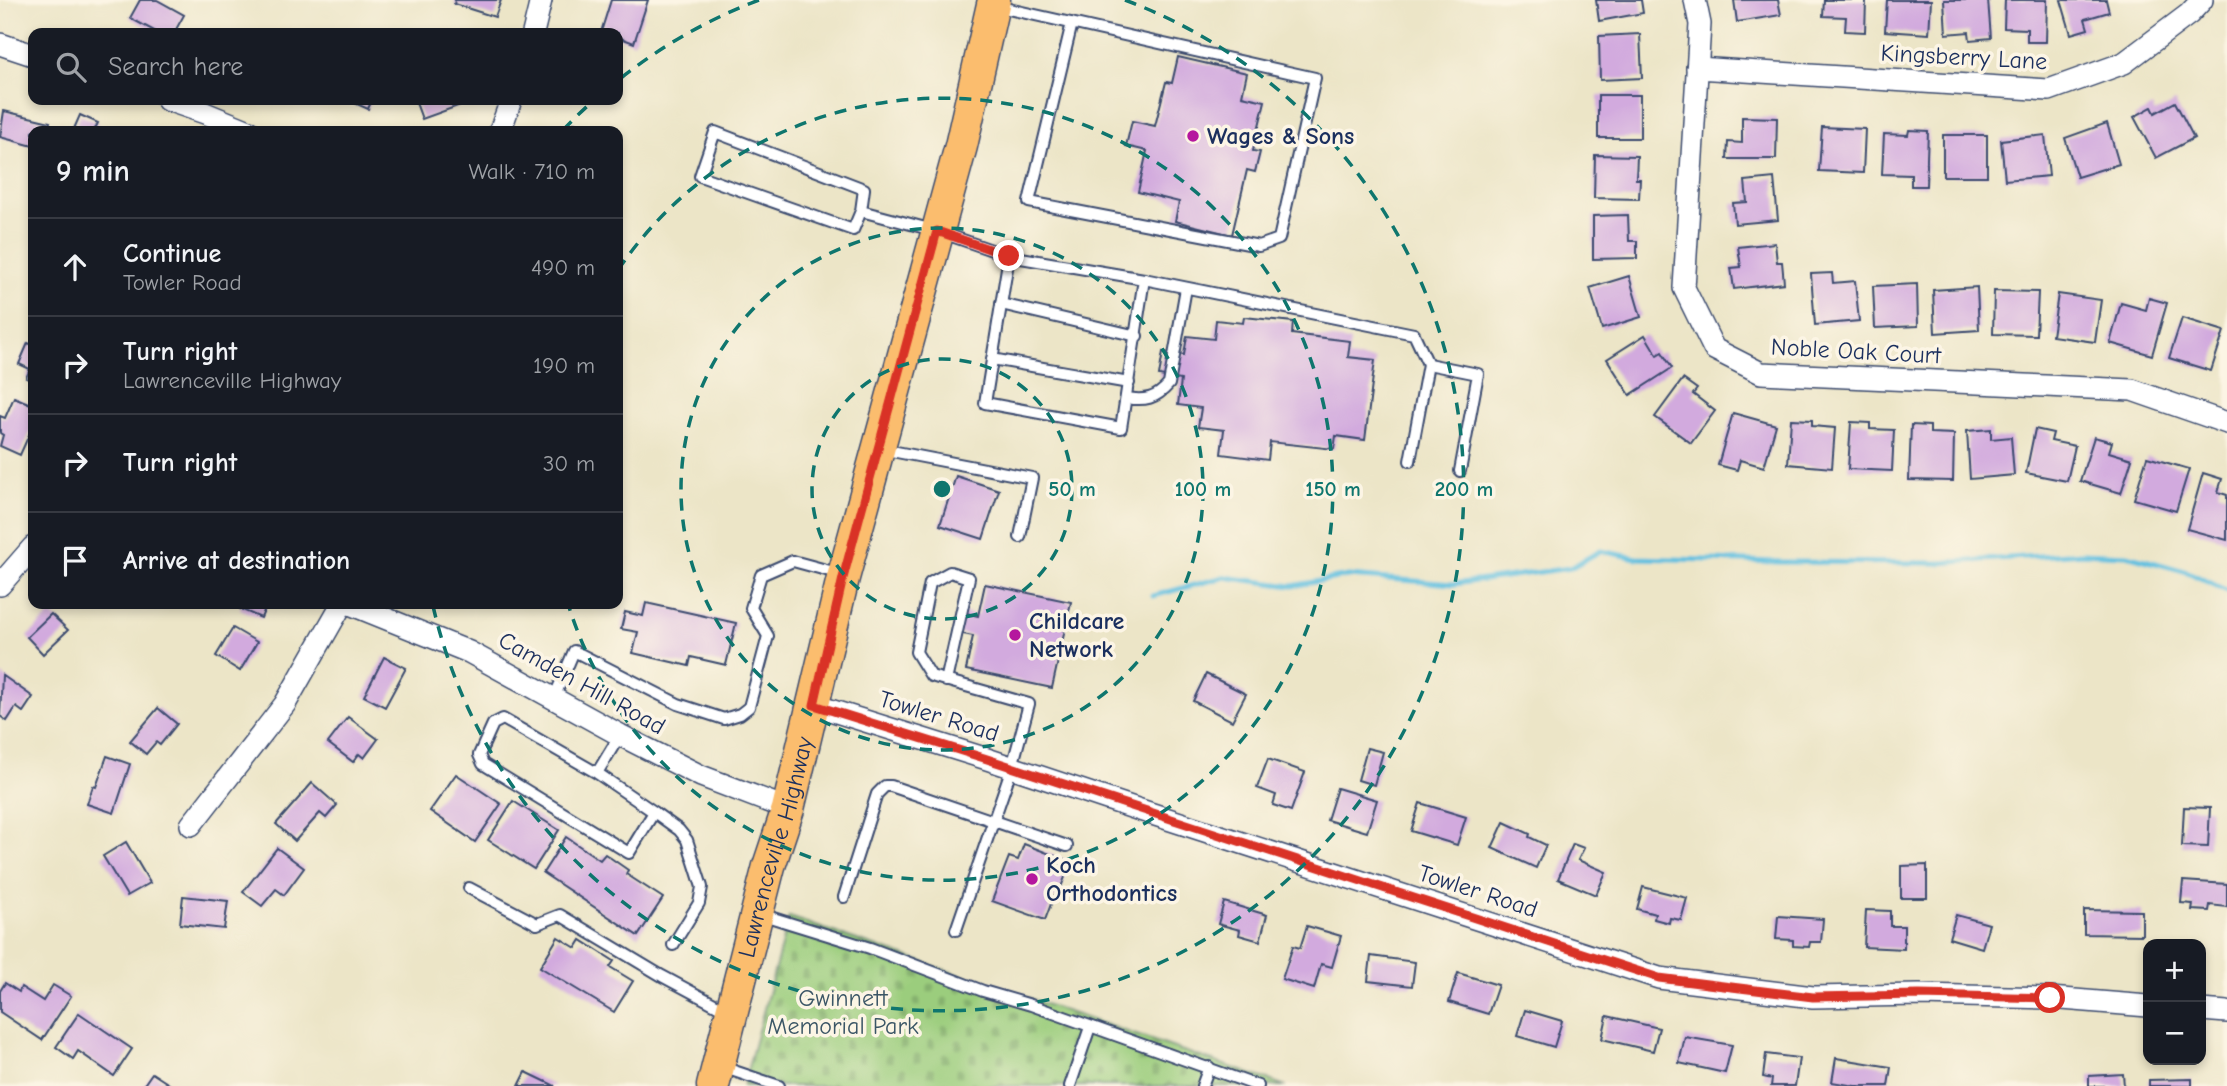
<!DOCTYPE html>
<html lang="en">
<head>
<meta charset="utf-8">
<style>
  body { margin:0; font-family:"Comic Neue",sans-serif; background:#242831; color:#f1f3f6 }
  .controls { position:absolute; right:21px; bottom:21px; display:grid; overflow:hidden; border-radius:14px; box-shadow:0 4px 10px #0003 }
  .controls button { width:63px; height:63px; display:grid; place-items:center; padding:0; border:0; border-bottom:2px solid #363941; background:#171b24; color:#f1f3f6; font:35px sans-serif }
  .stop { position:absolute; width:21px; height:21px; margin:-16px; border:5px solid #d93025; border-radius:50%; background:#fff }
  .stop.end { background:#d93025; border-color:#fff; box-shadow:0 2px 7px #0008 }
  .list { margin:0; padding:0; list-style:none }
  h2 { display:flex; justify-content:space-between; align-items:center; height:91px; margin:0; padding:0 28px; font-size:30px }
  h2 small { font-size:23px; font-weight:400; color:#9ea1a6 }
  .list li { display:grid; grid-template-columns:46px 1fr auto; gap:21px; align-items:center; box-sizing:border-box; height:98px; padding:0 28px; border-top:2px solid #363941 }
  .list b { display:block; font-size:26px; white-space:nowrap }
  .list p { margin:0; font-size:23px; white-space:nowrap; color:#9ea1a6 }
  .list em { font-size:23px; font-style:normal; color:#9ea1a6 }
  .icon { flex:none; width:38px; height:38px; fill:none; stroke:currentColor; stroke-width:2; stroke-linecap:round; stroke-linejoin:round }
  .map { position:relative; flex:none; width:2227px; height:1086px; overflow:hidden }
  .search { position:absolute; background:#171b24; box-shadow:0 4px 10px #0003; left:28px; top:28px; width:595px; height:77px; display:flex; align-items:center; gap:18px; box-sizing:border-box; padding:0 24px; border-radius:14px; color:#9ea1a6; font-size:26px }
  .panel { position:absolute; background:#171b24; box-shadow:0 4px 10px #0003; left:28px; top:126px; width:595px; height:483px; border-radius:14px }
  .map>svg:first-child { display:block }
  .cemetery { fill:url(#cemetery-stones); stroke:#5b7e6e; stroke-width:2 }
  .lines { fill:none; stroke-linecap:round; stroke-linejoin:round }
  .stream { stroke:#61c0e0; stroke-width:5 }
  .building { fill:#d2aade }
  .service-casing { stroke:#3a4a6e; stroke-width:14 }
  .minor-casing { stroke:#3a4a6e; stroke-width:24 }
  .primary-casing { stroke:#3a4a6e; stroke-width:35 }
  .service { stroke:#fff; stroke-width:10 }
  .minor { stroke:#fff; stroke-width:21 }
  .primary { stroke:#fbbd6e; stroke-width:32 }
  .route { stroke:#d93025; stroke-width:9 }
  .ring { fill:none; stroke:#0f766e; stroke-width:3.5; stroke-dasharray:12 9 }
  .poi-dot { fill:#b5179e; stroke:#fcf5e5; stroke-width:2.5 }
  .labels { text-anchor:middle; stroke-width:7; stroke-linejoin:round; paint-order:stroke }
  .street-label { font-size:24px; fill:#1b2f5e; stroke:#fcf5e5 }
  .poi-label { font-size:24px; font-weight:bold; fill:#1b2f5e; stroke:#fcf5e5; text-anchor:start }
  .park-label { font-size:24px; fill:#3b5666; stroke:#fcf5e5 }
  .centre { fill:#0f766e; stroke:#fcf5e5; stroke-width:3.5 }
  .ring-label { font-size:21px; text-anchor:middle; font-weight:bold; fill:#0f766e; stroke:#fcf5e5; stroke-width:7; stroke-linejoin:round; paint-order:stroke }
</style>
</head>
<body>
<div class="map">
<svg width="2227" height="1086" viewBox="0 0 2227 1086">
  <defs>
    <pattern id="cemetery-stones" width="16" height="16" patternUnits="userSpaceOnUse" patternTransform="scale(1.75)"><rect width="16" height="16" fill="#9bcd7d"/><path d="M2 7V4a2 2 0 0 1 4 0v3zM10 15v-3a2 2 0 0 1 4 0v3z" fill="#85b06e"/></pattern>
  </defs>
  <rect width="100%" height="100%" fill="#fcf5e5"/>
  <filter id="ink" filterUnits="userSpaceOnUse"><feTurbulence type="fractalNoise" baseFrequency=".0143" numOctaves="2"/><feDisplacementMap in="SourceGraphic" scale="14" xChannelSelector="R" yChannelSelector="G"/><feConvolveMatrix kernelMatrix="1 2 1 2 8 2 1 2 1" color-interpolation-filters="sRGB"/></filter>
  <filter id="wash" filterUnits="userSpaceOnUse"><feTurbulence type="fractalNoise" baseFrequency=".00686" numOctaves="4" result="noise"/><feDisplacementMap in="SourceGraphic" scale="28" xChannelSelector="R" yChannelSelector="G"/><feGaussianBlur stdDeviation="1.57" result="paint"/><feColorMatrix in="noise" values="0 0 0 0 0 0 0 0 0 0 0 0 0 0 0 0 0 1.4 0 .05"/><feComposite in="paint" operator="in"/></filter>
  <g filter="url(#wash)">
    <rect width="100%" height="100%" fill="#ece5c7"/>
    <path class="cemetery" d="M789,917L1286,1086H743Z"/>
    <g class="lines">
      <path class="stream" d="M1153,596L1224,577L1292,586L1348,576L1454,584L1570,568L1600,551L1637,558L1780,562L1938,563L2083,553L2127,555L2188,572L2227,591"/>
    </g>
    <g id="blocks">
      <g class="building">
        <path d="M140,0H157L184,15L174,33H158L130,18Z"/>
        <path d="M455,0H501L495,17L454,4Z"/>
        <path d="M611,0H648L634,43L618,37V33L601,32Z"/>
        <path d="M1596,0H1641L1643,13L1599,21Z"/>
        <path d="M1734,0H1778L1781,15L1737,22Z"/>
        <path d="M1824,0H1866L1865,32L1845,31L1846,17L1823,16Z"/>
        <path d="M1887,0H1931L1929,34L1885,31Z"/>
        <path d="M1944,0H1988L1991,38L1970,40L1969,32L1946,34Z"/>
        <path d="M2005,0H2047L2046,42H2027V29L2004,28Z"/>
        <path d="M2061,0H2106L2109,12L2085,19L2088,29L2071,34Z"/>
        <path d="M1640,34L1642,78L1600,80L1599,36Z"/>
        <path d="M1178,57L1247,73L1242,96L1265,101L1253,151L1260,152L1255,172L1247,170L1232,235L1175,221L1179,202L1138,192L1147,151L1126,146L1132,121L1155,126L1166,82L1172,83Z"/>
        <rect x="1598" y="95" width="42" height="43"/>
        <path d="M348,100H372L368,109Z"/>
        <path d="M415,100H468L469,102L422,119Z"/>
        <path d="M2175,102L2194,138L2156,158L2134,117L2152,107L2155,113Z"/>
        <path d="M4,111L50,122L48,131H33V146L0,137Z"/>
        <path d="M80,115L98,123L94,131H73Z"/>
        <path d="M1742,117L1777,118L1776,159H1727L1728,142L1742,143Z"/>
        <path d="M574,123L596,131H571Z"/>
        <path d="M2107,123L2119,164L2077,177L2065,138Z"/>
        <path d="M1822,127L1865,129L1863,173L1819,171Z"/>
        <path d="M1909,130L1928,131L1926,186H1911V175L1882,174L1884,134L1908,135Z"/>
        <rect x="1943" y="135" width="44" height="41"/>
        <path d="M2045,135L2049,176L2005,180L2001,140Z"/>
        <path d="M1595,155L1637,156L1636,179H1640L1639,199L1594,198Z"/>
        <path d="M1774,178L1778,220L1735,224L1733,203L1747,202L1745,181Z"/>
        <path d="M1628,215L1629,241H1637V258L1593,259V216Z"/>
        <path d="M1775,243L1777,262H1782L1784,283L1734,289L1731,268L1741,267L1738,247Z"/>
        <path d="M1832,273L1833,283L1855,281L1859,321L1815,325L1811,274Z"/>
        <path d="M1629,276L1641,317L1602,329L1590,288Z"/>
        <path d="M1917,284L1918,326L1875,328L1873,286Z"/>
        <path d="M1977,287L1979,330L1935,333L1933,290Z"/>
        <path d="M1994,291L2038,292L2036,335L1993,334Z"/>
        <path d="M2058,294L2101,300L2095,342L2052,336Z"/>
        <path d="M2149,298L2167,303L2152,355L2110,343L2121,303L2146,310Z"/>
        <path d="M1244,317L1293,322L1292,334L1350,341L1348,357L1375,360L1365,440L1336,436L1334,449L1270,442L1268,460L1221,454L1224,430L1198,427L1201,408L1178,405L1181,380L1159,376L1163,352L1184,355L1187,336L1214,339L1216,320L1243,323Z"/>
        <path d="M2182,318L2224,331L2211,371L2169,358Z"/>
        <path d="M1645,335L1657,355L1662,352L1672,368L1630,395L1607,359Z"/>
        <path d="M28,343L33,345V381L26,378L30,369L19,364Z"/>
        <path d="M1683,379L1697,389L1693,394L1715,411L1691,443L1655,417Z"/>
        <path d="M14,397L33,405V426L20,455L0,446L3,435L0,433V416L5,418Z"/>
        <path d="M1733,413L1776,425L1764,467L1740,460L1737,470L1718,465Z"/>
        <path d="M1791,419L1812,420V426L1835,428L1832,468L1788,464Z"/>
        <path d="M1851,422L1870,423V429L1894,430L1892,471L1848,469Z"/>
        <path d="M1911,425L1930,426V433L1954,434L1953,481L1909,480Z"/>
        <path d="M1991,429V439L2011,437L2014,475L1970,479L1967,431Z"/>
        <path d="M2035,429L2053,433L2051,441L2075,446L2067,481L2026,473Z"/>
        <path d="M2094,437L2112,442L2109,452L2132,459L2121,493L2080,481Z"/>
        <path d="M2147,457L2189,469L2176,511L2134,499Z"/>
        <path d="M2203,473L2222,479L2218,492L2227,495V540L2187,529Z"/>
        <path d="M956,476L999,490L983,539L940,525Z"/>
        <path d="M985,584L1071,602L1052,688L966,670L973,636L958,633L962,612L978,616Z"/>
        <path d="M646,603L736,623L726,665L691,657L689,666L633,653L638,632L621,629L625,612L643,616Z"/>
        <path d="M242,604H267L261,618L240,609Z"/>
        <path d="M51,614L68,630L43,654L27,637Z"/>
        <path d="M233,628L257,642L240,671L216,656Z"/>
        <path d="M384,657L406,668L385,707L364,696Z"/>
        <path d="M1206,674L1246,694L1232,721L1193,701Z"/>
        <path d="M2,675L33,697L23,712L16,707L7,721L0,716Z"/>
        <path d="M158,708L177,724L160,745L156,742L146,754L130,741Z"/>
        <path d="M348,717L378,739L364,758L359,754L353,762L328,743Z"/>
        <path d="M1367,748L1383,752L1374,785L1358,780Z"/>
        <path d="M107,756L130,764L114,813L87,804L93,786L96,787Z"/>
        <path d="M1268,759L1305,772L1291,811L1273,805L1276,795L1257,788Z"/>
        <path d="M456,774L501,804L475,842L430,811Z"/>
        <path d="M312,783L337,805L326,818L320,813L295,841L276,824Z"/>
        <path d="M1337,788L1377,800L1367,832L1327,820Z"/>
        <path d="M513,801L559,830L534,869L488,840Z"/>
        <path d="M1420,803L1466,817L1457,845L1411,831Z"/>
        <path d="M2184,807L2210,808L2208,847L2182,846Z"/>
        <path d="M1504,822L1530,834L1529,837L1546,845L1536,868L1492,848Z"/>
        <path d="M566,837L600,860L605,854L628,870L626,874L663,898L638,936L543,873Z"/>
        <path d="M126,842L150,883L127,896L103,856Z"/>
        <path d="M1024,844L1071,862L1057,897L1054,896L1045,920L992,901L1009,857L1018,860Z"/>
        <path d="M1573,844L1584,848L1578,860L1606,872L1596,895L1558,879Z"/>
        <path d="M277,848L304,868L284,895L276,889L262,906L243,892Z"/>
        <path d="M1927,865V898H1901V866Z"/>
        <path d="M2183,881L2227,884V907L2210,905L2209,911L2192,910L2193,904L2181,903Z"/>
        <path d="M1643,887L1687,898L1681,920L1670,918L1669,923L1654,919L1655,914L1637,909Z"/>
        <path d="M183,896L228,901L224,929L180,924Z"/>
        <path d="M1224,902L1267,915L1260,941L1239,935L1240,930L1218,924Z"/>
        <path d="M1866,910L1890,911V926H1904V949L1864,947Z"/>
        <path d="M2084,910L2142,911V935L2084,934Z"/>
        <path d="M1956,915L1989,924L1982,948L1949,938Z"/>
        <path d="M1778,916L1823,919L1821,942H1810L1809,947L1793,946V940L1776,939Z"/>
        <path d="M1307,926L1341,936L1332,967L1321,964L1314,989L1282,979L1293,946L1300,948Z"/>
        <path d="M558,937L576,948L581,940L614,961L610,967L633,981L614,1012L540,967Z"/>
        <path d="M1371,956L1415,962L1412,986L1368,981Z"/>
        <path d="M1458,973L1498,985L1488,1014L1449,1002Z"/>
        <path d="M5,983L19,992L21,987L43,1001L53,985L71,996L42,1040L0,1012V991Z"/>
        <path d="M1525,1010L1562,1021L1554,1047L1517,1036Z"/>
        <path d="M79,1013L132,1049L114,1076L78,1051L73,1059L56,1047Z"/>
        <path d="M1607,1016L1659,1028L1653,1051L1602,1039Z"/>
        <path d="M1685,1037L1732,1045L1725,1073L1679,1063Z"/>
        <path d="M1766,1054L1799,1058L1795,1086H1771L1772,1079L1763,1077Z"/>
        <path d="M1836,1058L1891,1067L1888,1086H1855L1832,1082Z"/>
        <path d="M526,1072L555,1086H519Z"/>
        <path d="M152,1073L172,1086H143Z"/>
        <path d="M2123,1074L2124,1086H2089V1076Z"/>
        <path d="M2192,1079V1086H2149V1080Z"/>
      </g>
    </g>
  </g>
  <g filter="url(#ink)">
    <use href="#blocks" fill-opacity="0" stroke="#3a4a6e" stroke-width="2"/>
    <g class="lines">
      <g class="service-casing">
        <g id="service">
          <path d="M995,6L1315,78L1279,239L1259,246L1029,202L1072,23"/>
          <path d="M861,211L864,189L715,132L700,176L853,230L861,211L937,231L1009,256L985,403L1121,428L1144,279L1009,256"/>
          <path d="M1144,279L1414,334L1428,364L1478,374L1460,471"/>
          <path d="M1001,304L1137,336"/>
          <path d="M992,359L1129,383"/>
          <path d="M1126,398C1145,401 1156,399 1169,384L1186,288"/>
          <path d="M881,449L1032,478L1020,537"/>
          <path d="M1410,461L1428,364"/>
          <path d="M946,681L969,578L950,572L930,583L916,652L931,676L1029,704L1012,767L956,930"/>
          <path d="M554,698L574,651L678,704L724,719L740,714L749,707L768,636L751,608L761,575L793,561L841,574"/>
          <path d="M597,773L654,812L629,853L483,764L479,755L493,724L503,719L597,773L620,735"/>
          <path d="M654,812L679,830L687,840L702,887L699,903L673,945"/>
          <path d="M469,888L537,924L560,915L662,976L729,1012"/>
          <path d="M844,897L877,794L885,786H891L1067,846"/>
          <path d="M760,914L870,948L983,991L1031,1005L1258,1086"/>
          <path d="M722,1067L779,1086"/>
          <path d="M1070,1086L1090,1027"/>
          <path d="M1202,1086L1209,1067"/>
        </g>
      </g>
      <g class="minor-casing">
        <g id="minor">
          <path d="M1695,0L1700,24L1684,288L1714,349L1761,373L2132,390L2227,423"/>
          <path d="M533,33L541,0"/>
          <path d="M0,44L33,55"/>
          <path d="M1697,68L2049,90L2124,63L2189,14L2202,0"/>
          <path d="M167,100L205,113L249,131"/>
          <path d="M500,131L511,100"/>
          <path d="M0,585L33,547"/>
          <path d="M350,604L469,652L620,735L701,776L788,809"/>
          <path d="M814,705L984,758L1137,809L1659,978L1813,997L1919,995L2050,998L2148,1006"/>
          <path d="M191,825L285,704L342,604"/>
          <path d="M2201,1010L2227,1012"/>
        </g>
      </g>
      <g class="primary-casing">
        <g id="primary">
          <path id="s1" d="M713,1086L769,866L788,809L843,578L961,146L994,0"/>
        </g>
      </g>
      <use href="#service" class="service"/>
      <use href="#minor" class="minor"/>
      <use href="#primary" class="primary"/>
    </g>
  </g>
  <g class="lines" filter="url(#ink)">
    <path class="route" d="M1009,256L937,231L843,578L814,705L984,758L1659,978L1813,997L1919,995L2050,998"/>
  </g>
  <g class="ring">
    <circle cx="942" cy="489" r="130"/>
    <circle cx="942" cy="489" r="261"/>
    <path d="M618 270A391 391 0 1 1 569 607"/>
    <path d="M563 130A522 522 0 0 1 593 101M621 78A522 522 0 0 1 759 0M1125 0A522 522 0 1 1 433 606"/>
  </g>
  <g class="poi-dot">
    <circle cx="1193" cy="136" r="7"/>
    <circle cx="1015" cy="635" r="7"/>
    <circle cx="1032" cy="879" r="7"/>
  </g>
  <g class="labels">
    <g class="street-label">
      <text transform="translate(1964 57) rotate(3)" y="8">Kingsberry Lane</text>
      <text transform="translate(1856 351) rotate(3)" y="8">Noble Oak Court</text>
      <text transform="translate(582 683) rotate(29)" y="8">Camden Hill Road</text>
      <text transform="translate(939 716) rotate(17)" y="8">Towler Road</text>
      <text dy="8" stroke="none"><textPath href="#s1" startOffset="247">Lawrenceville Highway</textPath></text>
      <text transform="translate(1478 891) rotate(18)" y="8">Towler Road</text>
    </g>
    <g class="poi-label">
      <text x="1207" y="144">Wages &amp; Sons</text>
      <text x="1029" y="629">Childcare<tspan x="1029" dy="28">Network</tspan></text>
      <text x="1046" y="873">Koch<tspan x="1046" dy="28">Orthodontics</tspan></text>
    </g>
    <g class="park-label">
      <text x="843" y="1006">Gwinnett<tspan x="843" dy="28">Memorial Park</tspan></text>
    </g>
  </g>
  <circle cx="942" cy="489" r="10" class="centre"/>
  <g class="ring-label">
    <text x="1072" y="496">50 m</text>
    <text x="1203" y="496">100 m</text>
    <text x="1333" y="496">150 m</text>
    <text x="1464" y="496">200 m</text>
  </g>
</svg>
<div class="controls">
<button>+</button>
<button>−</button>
</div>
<div class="stop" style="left:2050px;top:998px"></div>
<div class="stop end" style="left:1009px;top:256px"></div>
<div class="search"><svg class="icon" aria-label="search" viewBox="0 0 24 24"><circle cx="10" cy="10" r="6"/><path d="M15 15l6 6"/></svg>Search here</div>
<section class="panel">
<h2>9 min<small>Walk · 710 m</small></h2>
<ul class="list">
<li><svg class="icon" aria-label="ahead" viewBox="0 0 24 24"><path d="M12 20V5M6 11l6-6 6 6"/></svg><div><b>Continue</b><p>Towler Road</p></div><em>490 m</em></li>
<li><svg class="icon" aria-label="right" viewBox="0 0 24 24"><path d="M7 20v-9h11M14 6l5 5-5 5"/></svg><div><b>Turn right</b><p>Lawrenceville Highway</p></div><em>190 m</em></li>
<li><svg class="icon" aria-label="right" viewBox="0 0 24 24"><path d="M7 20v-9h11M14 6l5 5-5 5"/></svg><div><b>Turn right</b></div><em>30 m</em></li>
<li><svg class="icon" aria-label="arrive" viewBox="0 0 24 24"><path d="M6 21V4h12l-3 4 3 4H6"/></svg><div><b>Arrive at destination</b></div></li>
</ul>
</section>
</div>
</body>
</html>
